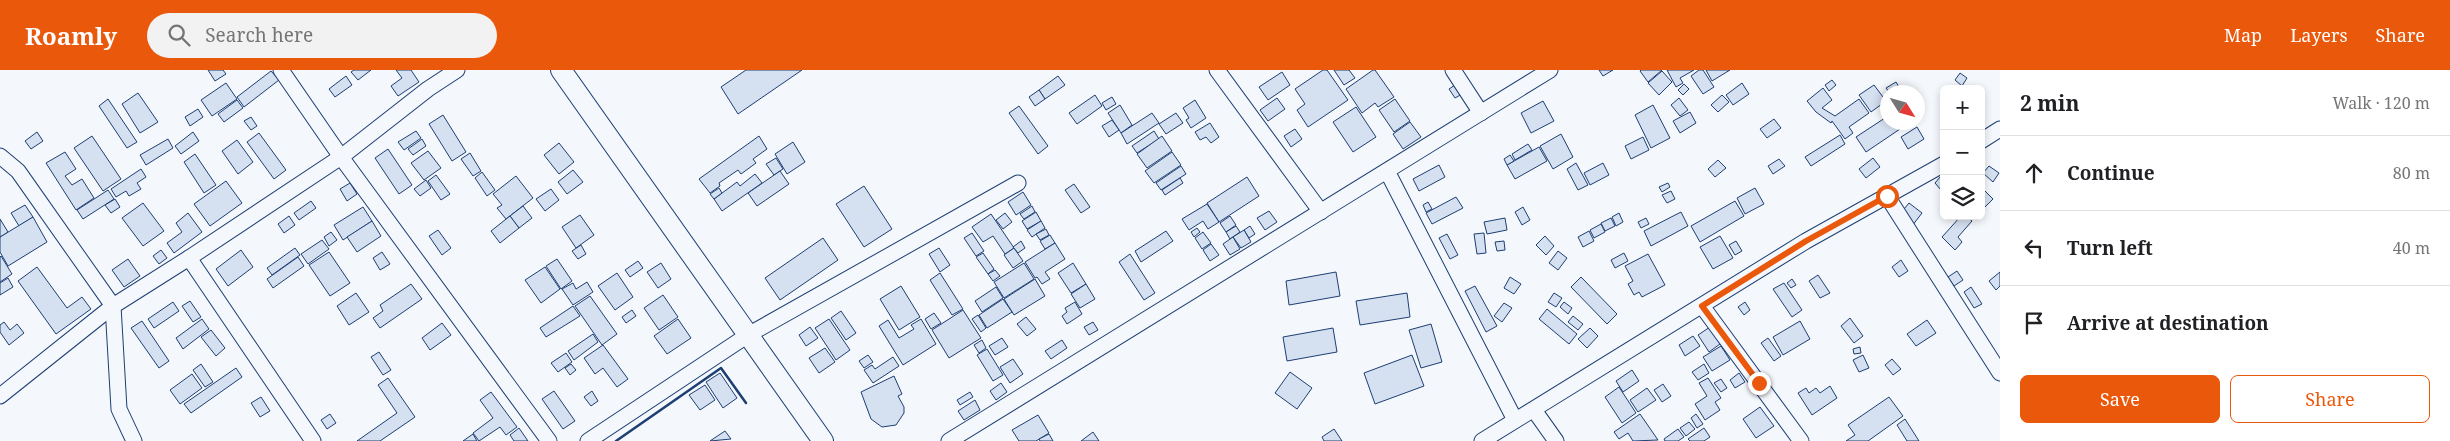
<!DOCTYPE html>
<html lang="en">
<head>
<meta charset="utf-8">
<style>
  body { margin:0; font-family:"Noto Serif",serif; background:#f2f2f2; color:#202124 }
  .controls { position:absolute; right:15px; top:15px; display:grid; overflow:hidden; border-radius:8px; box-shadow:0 2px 8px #0003 }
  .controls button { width:45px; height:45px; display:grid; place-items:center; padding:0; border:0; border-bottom:1px solid #e0e0e0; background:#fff; color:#202124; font:25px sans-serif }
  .compass { position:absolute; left:1880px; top:15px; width:45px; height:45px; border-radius:50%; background:#fff; box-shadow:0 2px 8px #0003; rotate:127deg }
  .stop { position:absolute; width:15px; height:15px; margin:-11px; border:4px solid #ea580c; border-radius:50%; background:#fff }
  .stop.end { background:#ea580c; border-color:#fff; box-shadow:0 1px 5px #0008 }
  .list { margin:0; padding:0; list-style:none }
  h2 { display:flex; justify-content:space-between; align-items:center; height:65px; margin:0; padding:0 20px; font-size:21px }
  h2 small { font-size:16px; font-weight:400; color:#757577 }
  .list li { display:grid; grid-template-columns:32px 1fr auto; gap:15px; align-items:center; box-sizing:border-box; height:75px; padding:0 20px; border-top:1px solid #e0e0e0 }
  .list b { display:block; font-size:19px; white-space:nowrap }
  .list em { font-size:16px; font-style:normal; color:#757577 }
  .actions { display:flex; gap:10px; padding:15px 20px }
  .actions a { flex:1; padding:11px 0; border:1px solid #ea580c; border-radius:8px; text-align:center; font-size:18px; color:#ea580c }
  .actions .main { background:#ea580c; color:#fff }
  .icon { flex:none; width:28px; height:28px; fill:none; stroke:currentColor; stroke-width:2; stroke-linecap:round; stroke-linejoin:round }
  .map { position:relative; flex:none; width:2000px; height:371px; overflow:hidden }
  header { display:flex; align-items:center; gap:30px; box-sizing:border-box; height:70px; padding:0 25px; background:#ea580c; color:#fff }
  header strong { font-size:24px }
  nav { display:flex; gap:28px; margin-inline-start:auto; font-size:18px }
  .search { width:350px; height:45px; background:#f2f2f2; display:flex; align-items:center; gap:12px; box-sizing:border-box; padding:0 18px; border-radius:28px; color:#757577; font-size:19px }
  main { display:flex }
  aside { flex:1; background:#fff }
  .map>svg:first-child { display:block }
  .building { fill:#d5e0f0; stroke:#1d3f73 }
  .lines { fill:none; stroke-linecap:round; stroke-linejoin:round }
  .minor-casing { stroke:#1d3f73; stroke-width:17 }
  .tertiary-casing { stroke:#1d3f73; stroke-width:22 }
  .minor { stroke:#f4f7fb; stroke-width:15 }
  .tertiary { stroke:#f4f7fb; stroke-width:20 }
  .wall { stroke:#1d3f73; stroke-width:2.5 }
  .route { stroke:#ea580c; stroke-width:6 }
</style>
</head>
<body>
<header>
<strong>Roamly</strong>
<div class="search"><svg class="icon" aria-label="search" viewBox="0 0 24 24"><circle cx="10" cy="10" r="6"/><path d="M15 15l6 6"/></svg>Search here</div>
<nav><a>Map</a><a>Layers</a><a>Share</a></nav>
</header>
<main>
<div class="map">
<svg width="2000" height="371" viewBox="0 0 2000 371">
  <rect width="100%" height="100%" fill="#f4f7fb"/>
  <g class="building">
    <path d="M208,0H223L226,4L215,11Z"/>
    <path d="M354,0H371L358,10L351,2Z"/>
    <path d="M396,0H411L419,12L398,26L391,16L402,8Z"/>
    <path d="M746,0H802L738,44L721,17Z"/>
    <path d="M1323,0H1327L1348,30L1308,57L1297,40L1305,34L1295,19Z"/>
    <path d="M1334,0H1349L1355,8L1344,15Z"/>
    <path d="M1373,0H1375L1394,27L1378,37L1375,33L1362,43L1346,19Z"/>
    <path d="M1599,0H1613L1603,6Z"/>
    <path d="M1641,0H1662L1648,12L1640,1Z"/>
    <path d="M1667,0H1694L1680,8L1683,13L1676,17Z"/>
    <path d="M1699,0H1703L1714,17L1703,24L1691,6Z"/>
    <path d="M1706,0H1730L1712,11Z"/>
    <path d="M271,1L279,10L244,37L237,27Z"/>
    <path d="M1662,1L1672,12L1659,25L1648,13Z"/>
    <path d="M1282,2L1290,15L1268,30L1259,17Z"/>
    <path d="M1960,3L1967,8L1962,16L1955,10Z"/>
    <path d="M346,6L352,15L335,27L329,19Z"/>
    <path d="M1058,6L1065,15L1045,29L1039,20Z"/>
    <path d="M1832,10L1836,15L1829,21L1825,15Z"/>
    <path d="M1896,12L1902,22H1889L1886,18Z"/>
    <path d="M226,13L237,29L212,46L201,30Z"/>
    <path d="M1458,13L1464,23L1455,28L1449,19Z"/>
    <path d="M1742,13L1749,24L1733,35L1726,25Z"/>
    <path d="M1684,14L1689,19L1683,25L1678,20Z"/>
    <path d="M1874,15L1886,31L1871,42L1859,25Z"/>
    <path d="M1823,18L1832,30L1822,38L1835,46L1859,29L1869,43L1849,57L1853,63L1845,69L1832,51L1831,53L1816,42L1807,31Z"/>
    <path d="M1039,20L1045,29L1035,36L1029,27Z"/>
    <path d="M138,23L158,52L140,63L122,34Z"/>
    <path d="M1095,25L1102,36L1077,54L1069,43Z"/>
    <path d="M1722,25L1729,32L1718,42L1711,35Z"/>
    <path d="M1112,27L1116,34L1106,40L1102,33Z"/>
    <path d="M1277,28L1285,39L1268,51L1260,40Z"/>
    <path d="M1679,28L1688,40L1680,46L1671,35Z"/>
    <path d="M108,29L137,72L127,78L99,36Z"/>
    <path d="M1395,29L1410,51L1394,62L1379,40Z"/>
    <path d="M237,30L243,38L224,52L218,44Z"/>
    <path d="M1195,30L1206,48L1191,58L1186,50L1189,48L1183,38Z"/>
    <path d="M1543,31L1554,51L1531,63L1521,43Z"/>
    <path d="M1120,35L1132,55L1121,63L1108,43Z"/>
    <path d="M1653,35L1670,68L1651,78L1635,45Z"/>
    <path d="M1019,36L1048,76L1038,84L1009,43Z"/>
    <path d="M1356,37L1376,67L1353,82L1333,52Z"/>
    <path d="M198,39L203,47L190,56L185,47Z"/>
    <path d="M1690,42L1696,53L1680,63L1673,51Z"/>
    <path d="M1152,43L1159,53L1127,74L1121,63Z"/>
    <path d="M1176,43L1183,53L1166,64L1159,54Z"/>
    <path d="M443,45L466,82L452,91L429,54Z"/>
    <path d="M1888,46V52H1896L1900,59L1866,82L1856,67Z"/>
    <path d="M251,47L257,56L251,60L244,51Z"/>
    <path d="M1774,49L1781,58L1767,68L1760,59Z"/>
    <path d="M1112,50L1119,60L1109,67L1102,56Z"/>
    <path d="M1410,52L1421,67L1403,79L1393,64Z"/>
    <path d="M1210,53L1219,67L1211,73L1206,67L1200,70L1195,62Z"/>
    <path d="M1917,57L1924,69L1908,79L1901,67Z"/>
    <path d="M1295,59L1302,69L1291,77L1284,66Z"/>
    <path d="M416,61L421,68L404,80L398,72Z"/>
    <path d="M1154,61L1159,69L1137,83L1132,76Z"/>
    <path d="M37,62L43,71L31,79L25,71Z"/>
    <path d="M193,62L199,71L181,84L175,76Z"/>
    <path d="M259,63L286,100L274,109L247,72Z"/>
    <path d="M1561,64L1573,87L1553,99L1540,76Z"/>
    <path d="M1840,65L1845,74L1811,96L1805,87Z"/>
    <path d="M92,66L121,109L103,121L74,78Z"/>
    <path d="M759,66L767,79L753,89L756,93L741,104L738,100L719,113L720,116L710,123L699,109Z"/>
    <path d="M1162,66L1172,81L1147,98L1137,84Z"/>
    <path d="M1643,67L1649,80L1631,89L1625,76Z"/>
    <path d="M168,69L173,78L146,95L140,85Z"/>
    <path d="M422,69L426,76L413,85L408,79Z"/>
    <path d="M237,70L253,92L238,104L222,81Z"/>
    <path d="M793,72L805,92L787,104L775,84Z"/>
    <path d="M559,73L574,92L559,104L544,85Z"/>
    <path d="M1528,74L1532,80L1515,90L1512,84Z"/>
    <path d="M1539,77L1547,91L1515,109L1507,95Z"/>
    <path d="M388,79L412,115L399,124L375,88Z"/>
    <path d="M428,81L441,98L424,110L411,93Z"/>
    <path d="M65,82L76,99L65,106L72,115L82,109L94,128L76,140L46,93Z"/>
    <path d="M1172,82L1181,95L1154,113L1145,101Z"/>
    <path d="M470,83L481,101L473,106L461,89Z"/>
    <path d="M195,84L216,115L204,123L184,92Z"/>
    <path d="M1510,85L1514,91L1507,95L1504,89Z"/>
    <path d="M776,88L783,99L774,105L766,94Z"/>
    <path d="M1873,88L1880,97L1866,108L1859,99Z"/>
    <path d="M1779,89L1785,96L1773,104L1768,96Z"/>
    <path d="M1718,90L1726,98L1715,107L1708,99Z"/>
    <path d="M1576,93L1588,115L1578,120L1567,99Z"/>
    <path d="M1603,93L1609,105L1590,115L1584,103Z"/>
    <path d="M1439,95L1445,107L1419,121L1413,109Z"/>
    <path d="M1181,96L1186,104L1161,120L1156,113Z"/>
    <path d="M1989,96L1999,103L1993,112L1983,103Z"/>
    <path d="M141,99L146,107L137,113L141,119L129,126L126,121L116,127L111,119Z"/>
    <path d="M573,100L583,112L567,124L558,112Z"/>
    <path d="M780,101L789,114L757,136L748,123Z"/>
    <path d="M482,102L495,120L487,126L475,108Z"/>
    <path d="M755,104L762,113L722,141L714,129L737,112L740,116Z"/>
    <path d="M436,105L450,124L441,130L428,111Z"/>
    <path d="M516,106L533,128L506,149L497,138L502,135L493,124Z"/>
    <path d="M1247,107L1259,126L1219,152L1207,133Z"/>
    <path d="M1940,107L1944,111L1941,120L1935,113Z"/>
    <path d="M1180,108L1183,113L1165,125L1162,120Z"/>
    <path d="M426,110L431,118L420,126L414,119Z"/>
    <path d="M226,111L242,133L210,156L194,134Z"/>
    <path d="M350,113L357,124L347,131L340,119Z"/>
    <path d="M1668,113L1670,117L1662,122L1659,117Z"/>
    <path d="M1074,114L1090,137L1081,143L1065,120Z"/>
    <path d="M864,116L892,159L864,177L836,134Z"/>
    <path d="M1981,117L1993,129L1985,137L1981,133Z"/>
    <path d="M719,118L722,123L714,129L710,124Z"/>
    <path d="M1755,118L1764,134L1745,144L1737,128Z"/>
    <path d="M551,119L559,130L545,141L536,129Z"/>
    <path d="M108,120L114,129L83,149L77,140Z"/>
    <path d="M1671,121L1675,129L1667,133L1662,125Z"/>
    <path d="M1023,122L1031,135L1016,145L1008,132Z"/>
    <path d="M1456,127L1463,138L1432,154L1426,143Z"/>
    <path d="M115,129L120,137L111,143L105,135Z"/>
    <path d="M311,131L316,138L299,150L294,143Z"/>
    <path d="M1735,131L1744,146L1700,172L1691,156Z"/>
    <path d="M1428,132L1432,139L1426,142L1423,135Z"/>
    <path d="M143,133L164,161L143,176L122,148Z"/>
    <path d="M1909,133L1922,143L1912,156L1899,145Z"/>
    <path d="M1207,134L1219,152L1208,159L1203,151L1189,160L1182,149Z"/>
    <path d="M25,135L33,147L19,156L11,143Z"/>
    <path d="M523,136L532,148L519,158L510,146Z"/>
    <path d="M1032,136L1035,142L1024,149L1020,144Z"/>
    <path d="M363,137L372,151L343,170L334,155Z"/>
    <path d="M1523,137L1530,150L1522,155L1515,142Z"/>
    <path d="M1269,141L1277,152L1265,160L1257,148Z"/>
    <path d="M1036,142L1041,151L1027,159L1022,151Z"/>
    <path d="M1681,142L1688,156L1651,176L1644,161Z"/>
    <path d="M188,143L202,162L174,183L167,173L182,162L176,153Z"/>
    <path d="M1005,143L1012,152L1003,159L996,150Z"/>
    <path d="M1619,143L1623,152L1616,156L1612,147Z"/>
    <path d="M991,144L1014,178L1005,184L993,166L983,172L972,157Z"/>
    <path d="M580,145L594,165L576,178L562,157Z"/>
    <path d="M289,146L295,155L284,163L278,154Z"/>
    <path d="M510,146L519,158L500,173L491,161Z"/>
    <path d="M1230,146L1236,155L1226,162L1220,153Z"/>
    <path d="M1961,146H1966L1972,151L1958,167L1962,172L1955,180L1942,167Z"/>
    <path d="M33,147L47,172L8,196L0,182V167Z"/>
    <path d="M1505,148L1507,160L1487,164L1484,152Z"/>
    <path d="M1611,148L1615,156L1605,161L1601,153Z"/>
    <path d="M1646,148L1649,154L1641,158L1638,152Z"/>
    <path d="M0,149L8,162L0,167Z"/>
    <path d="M372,151L381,166L357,182L347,167Z"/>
    <path d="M1041,151L1045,158L1032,167L1027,160Z"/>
    <path d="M1601,154L1605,162L1594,168L1590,160Z"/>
    <path d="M1236,156L1240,162L1230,169L1226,162Z"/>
    <path d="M1250,156L1255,164L1249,168L1244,160Z"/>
    <path d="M1197,158L1200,162L1194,167L1191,162Z"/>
    <path d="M1046,159L1049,165L1040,170L1036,164Z"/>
    <path d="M438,160L451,178L442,185L429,166Z"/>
    <path d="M1244,160L1251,172L1241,178L1233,167Z"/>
    <path d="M1166,161L1173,171L1141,192L1135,181Z"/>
    <path d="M1589,161L1594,171L1583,177L1578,167Z"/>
    <path d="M331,162L337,170L329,176L324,167Z"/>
    <path d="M1203,162L1211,173L1202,179L1195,168Z"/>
    <path d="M972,163L984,181L976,186L964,168Z"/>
    <path d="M1484,163L1486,183L1477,184L1474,164Z"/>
    <path d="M1447,164L1458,185L1450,189L1439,168Z"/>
    <path d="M1050,165L1055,173L1045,179L1040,171Z"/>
    <path d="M1545,166L1554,176L1546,185L1536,175Z"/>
    <path d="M1720,166L1733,188L1713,199L1700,177Z"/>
    <path d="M1233,167L1240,179L1230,185L1223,174Z"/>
    <path d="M823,168L838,190L780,230L765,208Z"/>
    <path d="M322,170L329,179L308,194L301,184Z"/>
    <path d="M1021,171L1025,178L1018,183L1013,177Z"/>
    <path d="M1504,171L1505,180L1497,181L1495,172Z"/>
    <path d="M1736,171L1742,181L1735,185L1729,175Z"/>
    <path d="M1055,173L1065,189L1045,202L1050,209L1042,214L1037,207L1035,208L1025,192Z"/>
    <path d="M1211,174L1219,185L1210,191L1203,180Z"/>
    <path d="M581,175L586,184L578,189L572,181Z"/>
    <path d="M295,178L300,185L272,205L267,198Z"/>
    <path d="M939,178L950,195L940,202L929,184Z"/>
    <path d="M1014,178L1023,191L1013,198L1004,185Z"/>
    <path d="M161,180L167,188L159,194L153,186Z"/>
    <path d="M241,180L253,197L228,216L216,199Z"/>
    <path d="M1558,181L1567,188L1558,200L1549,193Z"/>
    <path d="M329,182L350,213L330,226L309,195Z"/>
    <path d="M382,182L390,194L380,200L373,188Z"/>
    <path d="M983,183L994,199L988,204L976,187Z"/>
    <path d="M1624,183L1628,191L1615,198L1611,190Z"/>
    <path d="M1130,184L1155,223L1144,230L1119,192Z"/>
    <path d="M1648,184L1665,215L1642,227L1639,222L1634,225L1628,214L1633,211L1625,196Z"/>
    <path d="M1,186L12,204L0,212V187Z"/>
    <path d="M298,187L304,196L273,218L267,209Z"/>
    <path d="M128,189L140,206L124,217L112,200Z"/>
    <path d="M557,189L572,211L561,219L546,196Z"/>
    <path d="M1901,190L1908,201L1899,207L1892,197Z"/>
    <path d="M638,191L643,198L630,207L625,200Z"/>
    <path d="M661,193L671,209L658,218L647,202Z"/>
    <path d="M1024,193L1034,209L1004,228L994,212Z"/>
    <path d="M1073,193L1086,214L1071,223L1058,203Z"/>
    <path d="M37,197L67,238L82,227L91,239L56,264L18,211Z"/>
    <path d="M545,197L560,219L541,233L525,210Z"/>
    <path d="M995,200L1000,206L993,211L988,204Z"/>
    <path d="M1957,201L1963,210L1954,216L1948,207Z"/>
    <path d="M1336,202L1340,226L1289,235L1286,211Z"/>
    <path d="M2000,202V216L1996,220L1989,211Z"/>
    <path d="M617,203L633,227L615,240L598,216Z"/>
    <path d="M940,203L963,239L952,245L930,210Z"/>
    <path d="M1818,205L1830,223L1820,228L1809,211Z"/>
    <path d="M1510,207L1521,214L1514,224L1504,218Z"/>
    <path d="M1581,207L1617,244L1607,254L1571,217Z"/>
    <path d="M8,208L13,217L0,225V213Z"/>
    <path d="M1035,209L1045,226L1014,245L1004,229Z"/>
    <path d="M1792,209L1796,215L1791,218L1787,213Z"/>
    <path d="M587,212L593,222L573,235L562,219L573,213L576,219Z"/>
    <path d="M1784,213L1802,240L1792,247L1773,219Z"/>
    <path d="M411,214L422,229L380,258L373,248L383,241L380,235Z"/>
    <path d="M1086,214L1095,229L1080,238L1071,224Z"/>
    <path d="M901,216L920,247L899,260L880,229Z"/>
    <path d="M1475,216L1497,256L1486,262L1465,221Z"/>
    <path d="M996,217L1003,228L982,242L975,231Z"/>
    <path d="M1971,217L1982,234L1974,238L1964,222Z"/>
    <path d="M356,223L369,242L349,255L337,236Z"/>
    <path d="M1407,223L1410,247L1360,255L1356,231Z"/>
    <path d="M1554,223L1562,228L1556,237L1548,232Z"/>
    <path d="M663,225L678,247L659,260L644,238Z"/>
    <path d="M590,226L617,264L602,275L575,236Z"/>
    <path d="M1003,229L1012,242L987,258L979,245Z"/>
    <path d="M190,231L201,247L193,252L182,236Z"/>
    <path d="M173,232L179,241L154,258L148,249Z"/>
    <path d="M1075,232L1082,244L1067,254L1062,246L1067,242L1065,238Z"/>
    <path d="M1564,232L1572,238L1568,244L1560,237Z"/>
    <path d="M1745,232L1750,240L1744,245L1738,237Z"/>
    <path d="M1504,233L1512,238L1502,252L1494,246Z"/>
    <path d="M573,236L580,246L546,267L540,258Z"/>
    <path d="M1547,239L1577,264L1569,274L1539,249Z"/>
    <path d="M632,240L636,246L626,253L622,247Z"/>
    <path d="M963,240L981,268L949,288L932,260Z"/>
    <path d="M841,241L856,263L846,270L831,248Z"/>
    <path d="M934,243L941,253L931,259L925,249Z"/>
    <path d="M978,245L986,258L981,262L972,249Z"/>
    <path d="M1573,246L1583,254L1578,260L1568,252Z"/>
    <path d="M1026,247L1036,259L1027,266L1017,254Z"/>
    <path d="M1850,248L1863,266L1854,273L1841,256Z"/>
    <path d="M202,249L209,259L183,279L176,268Z"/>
    <path d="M678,249L691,268L667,284L654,266Z"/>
    <path d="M829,249L850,280L836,290L815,258Z"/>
    <path d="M921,249L936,274L903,295L879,256L888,250L899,268L914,259L911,255Z"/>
    <path d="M1927,250L1936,263L1916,276L1907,264Z"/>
    <path d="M142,251L169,291L159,298L131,258Z"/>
    <path d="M1800,251L1810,269L1783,285L1773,267Z"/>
    <path d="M4,252L10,260L17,254L24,263L9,275L0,262V255Z"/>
    <path d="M1093,252L1098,260L1089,265L1084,257Z"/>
    <path d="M442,253L451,265L430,280L422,268Z"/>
    <path d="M1431,254L1442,292L1421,298L1409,260Z"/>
    <path d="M810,257L818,268L806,276L799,265Z"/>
    <path d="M1710,257L1720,274L1709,282L1698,265Z"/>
    <path d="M1333,258L1337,282L1287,291L1283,267Z"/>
    <path d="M1590,258L1598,266L1587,278L1578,269Z"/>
    <path d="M211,260L225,278L216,286L201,267Z"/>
    <path d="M593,264L598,272L574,290L568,281Z"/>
    <path d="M1693,266L1700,276L1685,286L1679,275Z"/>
    <path d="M1002,268L1008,277L995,285L989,276Z"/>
    <path d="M1768,268L1781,286L1774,291L1761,273Z"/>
    <path d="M982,270L986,278L979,283L974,275Z"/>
    <path d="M1062,270L1067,278L1051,289L1045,281Z"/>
    <path d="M603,275L628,309L617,317L603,298L595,304L584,288Z"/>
    <path d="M1721,276L1730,290L1712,301L1703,287Z"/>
    <path d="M1860,277L1861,283L1854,284L1853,279Z"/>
    <path d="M825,278L835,292L819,303L809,288Z"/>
    <path d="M987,279L1003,305L993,311L977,285Z"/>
    <path d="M379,282L391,300L383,305L371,287Z"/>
    <path d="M566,283L572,292L558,302L551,293Z"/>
    <path d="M868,285L873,292L864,298L859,291Z"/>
    <path d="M1412,285L1424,316L1375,334L1364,303Z"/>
    <path d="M1863,285L1869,298L1859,302L1853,290Z"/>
    <path d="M893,287L899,296L873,313L864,300L872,295L875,299Z"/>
    <path d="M1013,289L1023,304L1010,313L1000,297Z"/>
    <path d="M1892,289L1901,299L1893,305L1885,295Z"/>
    <path d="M201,294L213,312L205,317L193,300Z"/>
    <path d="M571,294L576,300L570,305L565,298Z"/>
    <path d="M1704,294L1709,303L1698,310L1692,302Z"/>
    <path d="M236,298L242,307L191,343L184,334Z"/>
    <path d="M1632,300L1639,311L1623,322L1616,311Z"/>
    <path d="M1290,302L1312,318L1297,339L1275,323Z"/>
    <path d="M720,303L737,328L723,338L706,312Z"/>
    <path d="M1739,303L1745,312L1735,318L1730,310Z"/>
    <path d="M192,304L202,318L180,334L170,320Z"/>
    <path d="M894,306L902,324L898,326L904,337V343L896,355L882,357L871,349L861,322Z"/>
    <path d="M388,308L415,347L380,371H357L397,343L378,315Z"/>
    <path d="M1708,308L1721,328L1715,332L1720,340L1705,350L1695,334L1707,326L1699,313Z"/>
    <path d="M1721,309L1727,318L1721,322L1714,313Z"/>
    <path d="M1001,313L1007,322L996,330L990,321Z"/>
    <path d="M1663,314L1671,326L1662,332L1654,320Z"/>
    <path d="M705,315L715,330L700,340L689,325Z"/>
    <path d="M1830,316L1837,328L1812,345L1798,323L1806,318L1809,323L1816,318L1820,323Z"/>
    <path d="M1619,317L1636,343L1622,353L1605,327Z"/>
    <path d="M1647,318L1656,330L1638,342L1630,330Z"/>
    <path d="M554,321L575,351L563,359L542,329Z"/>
    <path d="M592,321L598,331L591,336L584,327Z"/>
    <path d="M491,322L517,357L506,365L500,357L479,371L473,363L493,348L480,330Z"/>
    <path d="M970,322L973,327L960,335L957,330Z"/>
    <path d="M261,327L270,341L260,347L251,333Z"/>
    <path d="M1889,327L1903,346L1868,371H1846L1855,365L1848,355Z"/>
    <path d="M975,330L980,340L964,350L958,341Z"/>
    <path d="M1760,337L1774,356L1756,368L1743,349Z"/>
    <path d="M330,344L336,353L327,359L321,350Z"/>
    <path d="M1640,344L1658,370L1633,371L1628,363L1619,369L1614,362Z"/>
    <path d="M1696,344L1703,354L1697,358L1691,348Z"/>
    <path d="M1038,345L1049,363L1036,371H1019L1012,360Z"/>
    <path d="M1905,349L1919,371H1907L1897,355Z"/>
    <path d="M1689,352L1695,359L1686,366L1680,358Z"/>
    <path d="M519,358L528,371H514L510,365Z"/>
    <path d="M1704,358L1710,367L1704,371H1690L1688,369Z"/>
    <path d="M1334,359L1342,371H1324L1322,367Z"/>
    <path d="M1678,359L1684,367L1678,371H1665L1664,369Z"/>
    <path d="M725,361L731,369L710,371Z"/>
    <path d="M1093,362L1099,371H1081Z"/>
    <path d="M473,364L477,371H463Z"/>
    <path d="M1049,364L1053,371H1040L1039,369Z"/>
  </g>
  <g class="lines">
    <g class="minor-casing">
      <g id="minor">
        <path d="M281,0L341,87L549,371"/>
        <path d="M1217,0L1321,142"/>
        <path d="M1453,0L1481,43"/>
        <path d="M1981,71L2000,59"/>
        <path d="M0,86L18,101L113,236L119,339L134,371"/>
        <path d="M1387,101L1515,350"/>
        <path d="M1887,126L2000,303"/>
        <path d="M189,188L313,371"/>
        <path d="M1702,236L1801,371"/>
        <path d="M0,326L113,236L189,188L341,87L428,19L457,0"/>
        <path d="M1534,340L1556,371"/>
        <path d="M588,371L748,265L1018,113"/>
        <path d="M949,371L1550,0"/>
        <path d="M1482,371L1806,171L1944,94"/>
      </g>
    </g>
    <g class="tertiary-casing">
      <path id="tertiary" d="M561,0L823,371"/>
    </g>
    <use href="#minor" class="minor"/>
    <use href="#tertiary" class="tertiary"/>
    <path class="wall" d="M616,371L721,298L746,333"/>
  </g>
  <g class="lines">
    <path class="route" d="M1759,313L1702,236L1806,171L1887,126"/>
  </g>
</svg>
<div class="controls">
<button>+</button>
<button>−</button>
<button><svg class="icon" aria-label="layers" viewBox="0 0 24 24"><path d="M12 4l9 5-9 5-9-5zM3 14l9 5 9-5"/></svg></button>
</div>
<svg class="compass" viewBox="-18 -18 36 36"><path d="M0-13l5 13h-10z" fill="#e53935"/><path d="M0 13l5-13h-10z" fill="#757577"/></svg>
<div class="stop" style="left:1887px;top:126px"></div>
<div class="stop end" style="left:1759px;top:313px"></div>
</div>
<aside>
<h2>2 min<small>Walk · 120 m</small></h2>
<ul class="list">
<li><svg class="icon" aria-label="ahead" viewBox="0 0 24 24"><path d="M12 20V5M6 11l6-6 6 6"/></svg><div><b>Continue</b></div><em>80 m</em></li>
<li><svg class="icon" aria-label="left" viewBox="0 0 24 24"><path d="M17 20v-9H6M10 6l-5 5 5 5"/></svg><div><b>Turn left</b></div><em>40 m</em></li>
<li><svg class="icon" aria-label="arrive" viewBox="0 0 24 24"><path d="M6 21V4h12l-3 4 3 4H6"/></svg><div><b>Arrive at destination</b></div></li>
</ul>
<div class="actions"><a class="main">Save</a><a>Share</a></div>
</aside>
</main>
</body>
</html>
